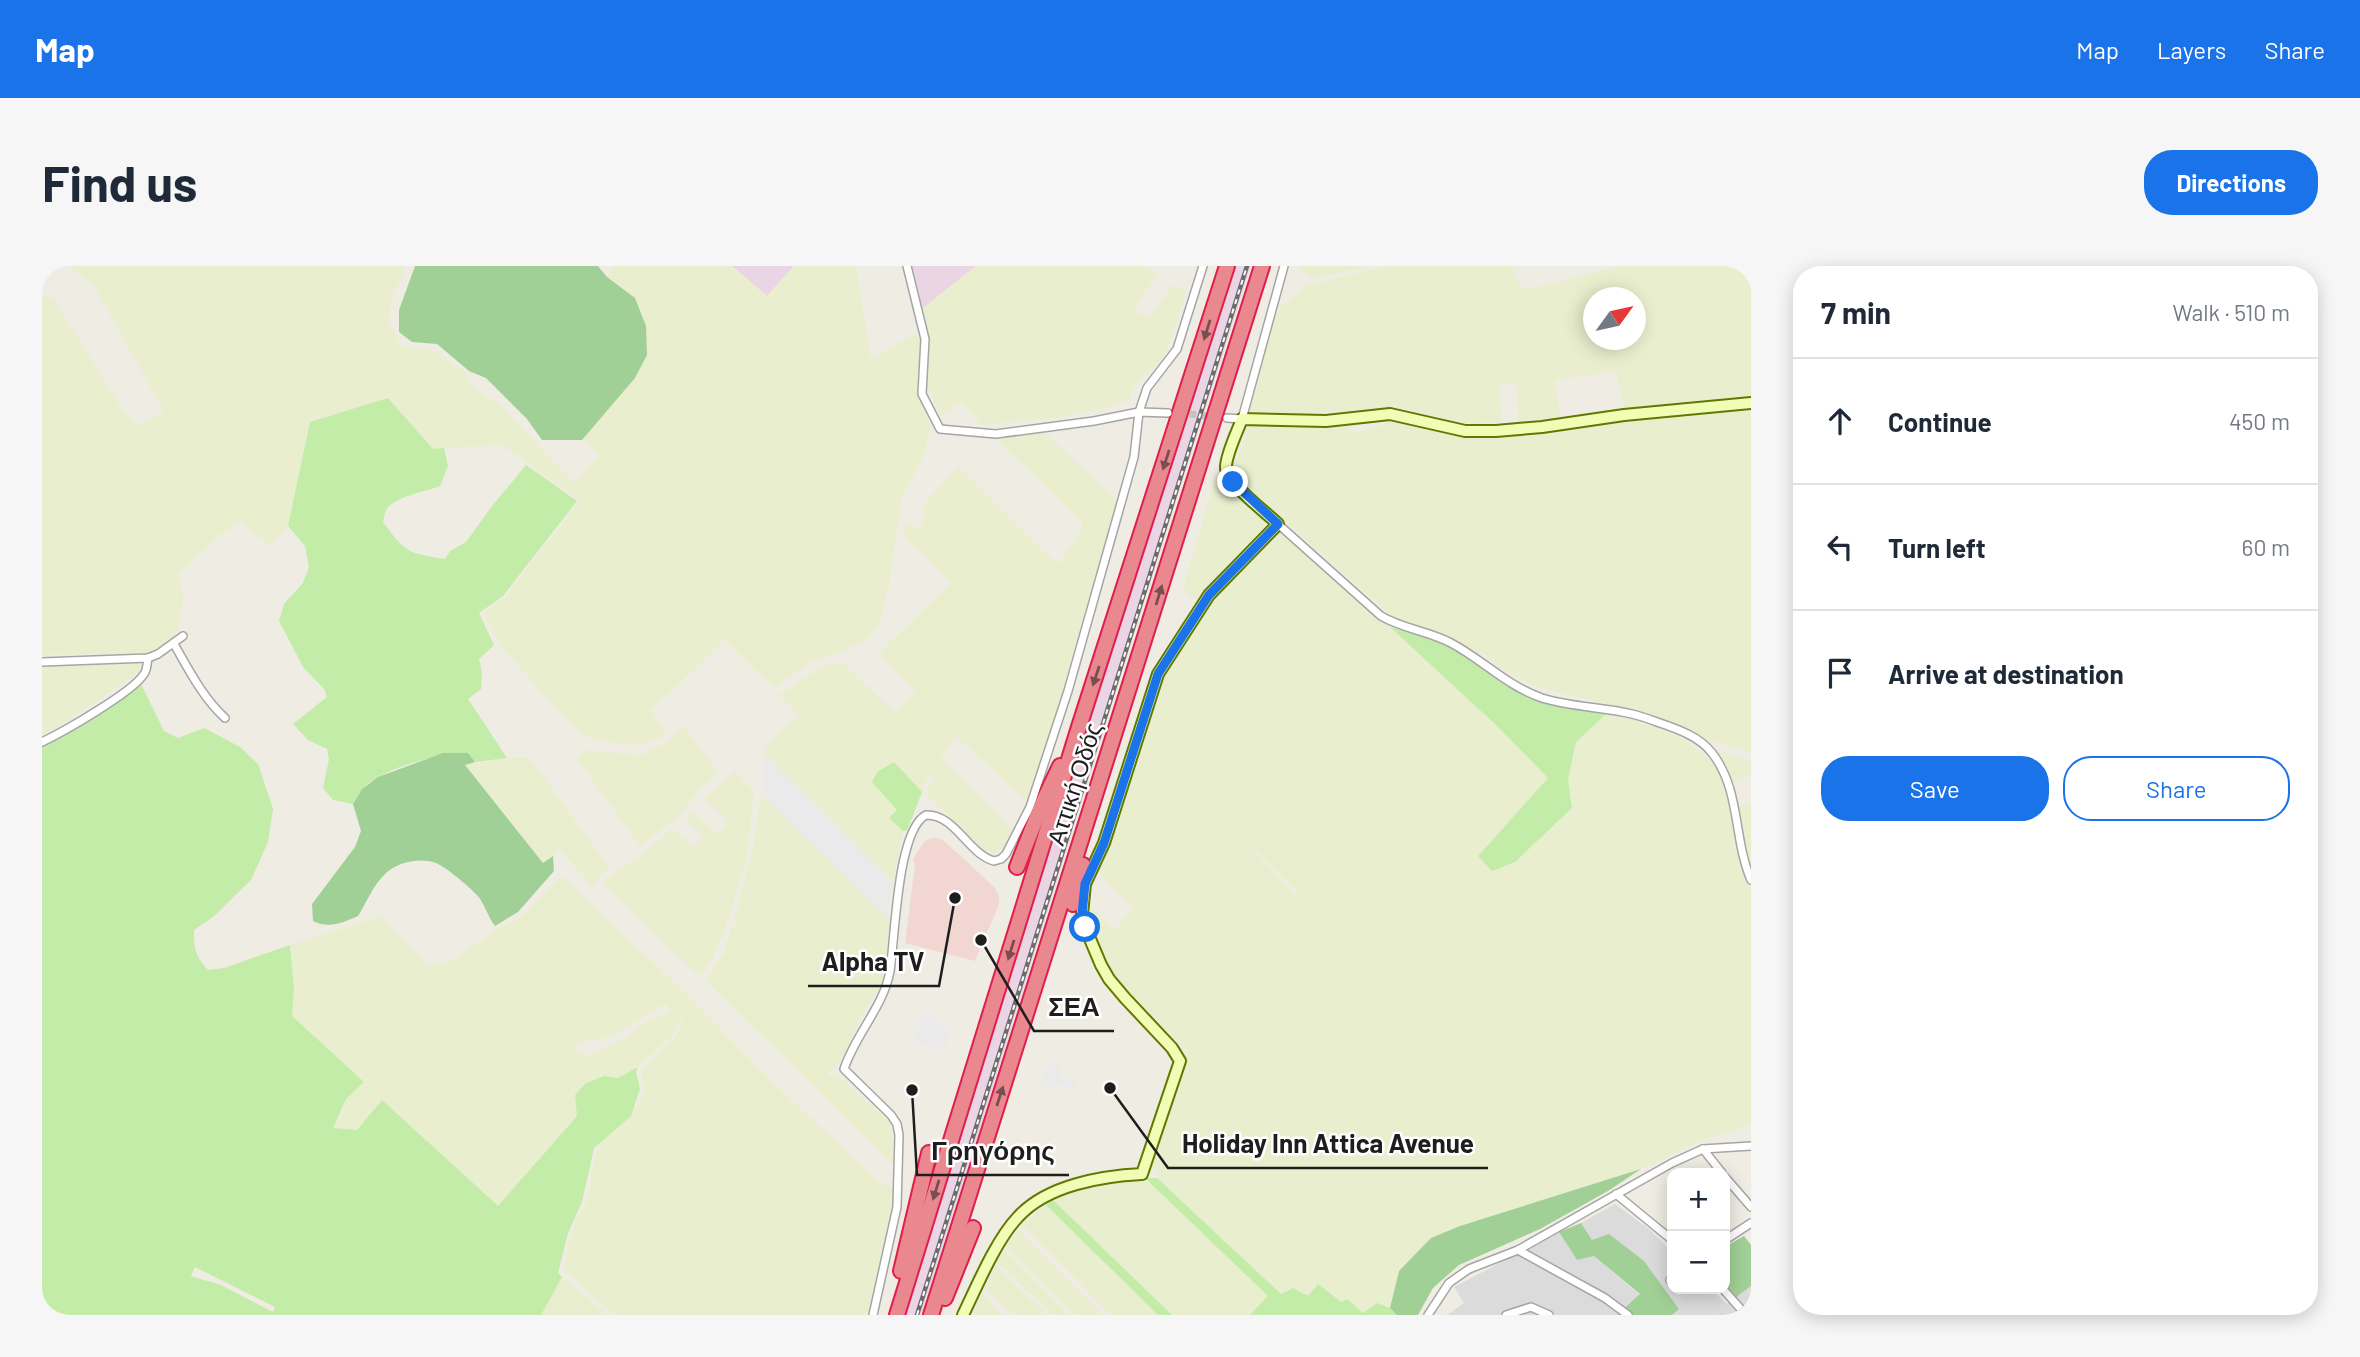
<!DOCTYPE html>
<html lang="en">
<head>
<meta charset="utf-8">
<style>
  body { margin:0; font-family:Barlow,sans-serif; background:#f6f6f7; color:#1f2937 }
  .controls { position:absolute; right:21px; bottom:21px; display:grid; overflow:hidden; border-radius:14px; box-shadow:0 4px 18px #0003 }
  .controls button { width:63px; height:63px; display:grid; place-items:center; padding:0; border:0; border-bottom:2px solid #e0e1e3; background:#fff; color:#1f2937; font:35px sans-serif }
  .compass { position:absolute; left:1541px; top:21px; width:63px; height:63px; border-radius:50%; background:#fff; box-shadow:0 4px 18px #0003; rotate:57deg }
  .stop { position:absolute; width:21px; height:21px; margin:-16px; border:5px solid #1a73e8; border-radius:50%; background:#fff }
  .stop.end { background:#1a73e8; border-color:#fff; box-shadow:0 2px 7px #0008 }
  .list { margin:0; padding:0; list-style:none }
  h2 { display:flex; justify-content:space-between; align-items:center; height:91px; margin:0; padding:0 28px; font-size:30px }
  h2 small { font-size:23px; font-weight:400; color:#747a83 }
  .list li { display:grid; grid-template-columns:46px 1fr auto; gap:21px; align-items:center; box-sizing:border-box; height:126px; padding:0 28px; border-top:2px solid #e0e1e3 }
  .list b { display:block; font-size:26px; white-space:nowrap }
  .list em { font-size:23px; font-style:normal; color:#747a83 }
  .actions { display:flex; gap:14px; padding:21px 28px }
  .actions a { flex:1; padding:16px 0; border:2px solid #1a73e8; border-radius:28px; text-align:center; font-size:24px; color:#1a73e8 }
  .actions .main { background:#1a73e8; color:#fff }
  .icon { flex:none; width:38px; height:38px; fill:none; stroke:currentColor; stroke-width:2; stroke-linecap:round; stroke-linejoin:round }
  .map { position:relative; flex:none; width:1709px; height:1049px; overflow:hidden; border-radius:28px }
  header { display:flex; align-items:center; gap:42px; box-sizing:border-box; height:98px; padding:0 35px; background:#1a73e8; color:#fff }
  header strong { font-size:33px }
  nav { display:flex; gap:38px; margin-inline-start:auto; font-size:24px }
  .intro { display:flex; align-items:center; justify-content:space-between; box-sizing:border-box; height:168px; padding:0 42px }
  h1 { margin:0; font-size:49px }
  .button { padding:18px 32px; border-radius:28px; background:#1a73e8; color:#fff; font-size:24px; font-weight:700 }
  main { display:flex; gap:42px; padding:0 42px }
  aside { flex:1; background:#fff; border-radius:28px; box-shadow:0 4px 18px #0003 }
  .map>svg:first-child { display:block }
  .residential { fill:#dcdbdb }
  .commercial { fill:#f1d6d2 }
  .industrial { fill:#e9d5e3 }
  .farmland { fill:#e9efce; fill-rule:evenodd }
  .grass { fill:#c2eca7; fill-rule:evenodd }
  .forest { fill:#a1d096 }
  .parking { fill:#eaeaea }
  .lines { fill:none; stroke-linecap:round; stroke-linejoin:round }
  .street-tunnel { stroke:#c5c4bc; stroke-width:7; stroke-dasharray:7 3.5; stroke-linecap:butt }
  .street-casing { stroke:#a5a5a5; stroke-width:10 }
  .secondary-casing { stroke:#5f7901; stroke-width:14 }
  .highway-casing { stroke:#e01d4c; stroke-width:18 }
  .street { stroke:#fff; stroke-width:7 }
  .secondary { stroke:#f1fcb5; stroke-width:10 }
  .highway { stroke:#ea8890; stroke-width:14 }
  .rail-casing { stroke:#6c6c6c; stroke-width:4.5 }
  .rail { stroke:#fff; stroke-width:2; stroke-dasharray:5; stroke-linecap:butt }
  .oneway { fill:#7a4e51 }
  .route { stroke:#1a73e8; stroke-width:9 }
  .labels { text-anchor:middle; stroke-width:5; stroke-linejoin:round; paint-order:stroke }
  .street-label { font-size:24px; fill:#1e1e1e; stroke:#fff }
  .leader { fill:none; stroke:#1e1e1e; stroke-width:2.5 }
  .callout-dot { fill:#1e1e1e; stroke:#fff; stroke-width:2.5 }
  .callout-label { font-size:26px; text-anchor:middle; font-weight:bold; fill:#1e1e1e; stroke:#fff; stroke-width:5; stroke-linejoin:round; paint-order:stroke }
</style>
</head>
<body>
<header>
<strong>Map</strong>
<nav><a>Map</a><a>Layers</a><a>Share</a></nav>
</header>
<div class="intro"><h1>Find us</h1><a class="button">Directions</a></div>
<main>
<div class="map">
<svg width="1709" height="1049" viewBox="0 0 1709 1049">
  <rect width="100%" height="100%" fill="#efede3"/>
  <g class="residential">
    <path d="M1573,938L1607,963L1630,986V1023H1669L1685,1038L1709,1020V1049H1630L1636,1042L1602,995L1550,974L1539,957Z"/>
    <path d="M1517,966L1535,994L1552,990L1598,1029L1575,1049H1405L1422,1037L1412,1021Z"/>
  </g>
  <path class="commercial" d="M894,572L901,574L952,621L957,630V638L933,695L863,677L873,600L871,593L881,578L886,573Z"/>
  <g class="industrial">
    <path d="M690,0H752L725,30Z"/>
    <path d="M869,0H934L881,42Z"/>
    <path d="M1191,0H1209L1090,373L950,824L879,1049H859Z"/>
  </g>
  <g class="farmland">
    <path d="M26,0H364L363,6L350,29L347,55L359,81L395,85L424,107L429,119L458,140L533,217L557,190L540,174L593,112L605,89L604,60L593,32L565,11L571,0H690L725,30L752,0H814L829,92L873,68L878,74L877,129L889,160L882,190L860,231L846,325L837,358L825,374L796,387L771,395L732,422L682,373L664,393L609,444L623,465L618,472L601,478L582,479L539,469L459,381L441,347L462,332L538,235L460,179L391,183L346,132L268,156L246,260L228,279L198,256L178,269L136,309L141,326V336L135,365L130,375L105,387L0,389V31H11L82,146L97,159L122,146L52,20Z"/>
    <path d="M934,0H1102L1115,8L1092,42L1105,53L1132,18L1144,25L1129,74L1120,94L1099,111L1092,120L1087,134L1067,141L1014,152L939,159L920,136L899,149L894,139L886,122L884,104L888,77L881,42Z"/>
    <path d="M1254,0H1328L1271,13Z"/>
    <path d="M1344,0H1470L1474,13L1481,21L1489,23L1578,0H1709V132L1582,142L1574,105L1513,114L1518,151L1477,155L1474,117L1457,119L1460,156L1421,158L1391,153L1364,143H1328L1227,149L1207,146L1206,140L1228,63L1239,41L1258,24L1268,19ZM1552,32H1594V74H1552Z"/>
    <path d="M1709,140V486L1666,474L1597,446L1497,422L1456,401L1440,386L1435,390L1414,375L1353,353L1196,214L1191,202L1206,163L1214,158L1300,156L1314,167L1357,153L1422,167Z"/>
    <path d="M1000,164L1076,236L1037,365L1012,461L985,536L914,470L899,493L970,564L961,583L952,587L940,583L884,529L887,518L893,510L890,507L883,517L880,526L852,496L835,506L855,544L848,553L861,565L851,616L722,488L723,483L737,466L758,451L737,429L773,405L785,399L800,396L852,446L874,425L837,387L910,316L861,270L863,256L873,264L884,252L880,242L884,235L917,201L1015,298L1032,277L1041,257L950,169Z"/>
    <path d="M1178,204L1183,213L1226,255L1220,268L1155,335L1141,324L1168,228Z"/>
    <path d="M1235,264L1240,265L1332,346L1455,460L1506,512L1436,589L1473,596L1530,543L1526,514L1534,476L1564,448L1590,453L1643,473L1665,491L1677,504L1684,519L1701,604L1709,621V858L1659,875L1599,903L1418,960L1357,1005L1348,1042L1335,1038L1321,1048L1305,1033L1299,1036L1266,1030L1247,1023L1239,1029L1115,912L1116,907L1107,898L1144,800V785L1072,713L1046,657L1044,636L1072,664L1091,643L1053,602L1118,410L1134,383L1182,317ZM1145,517L1255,625L1254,628H1253Z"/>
    <path d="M100,396V402L89,412L10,465L0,469V398Z"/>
    <path d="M641,459L677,507L656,525L640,547L598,580L534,491L544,484L599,489L627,475Z"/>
    <path d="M1673,483L1709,496V510L1690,517Z"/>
    <path d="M465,492H488L567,601L550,620L518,584L502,598L423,498Z"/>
    <path d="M693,505L712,526L705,589L683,664L669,696L657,710L561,618L573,605L596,592L630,563L652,581L661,570L643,553L650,545L676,568L686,555L662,532Z"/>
    <path d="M719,528L848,654L842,712L811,766L812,770L799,794L785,808L789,811L793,806L850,858L851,899L663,714L682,687L689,662L696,657L692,653L711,582Z"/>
    <path d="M1709,535V599L1701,573L1697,540Z"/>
    <path d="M519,610L642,725L727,813L839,917L851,922L850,955L828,1049H571L522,1004L527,976L534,953L546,934L550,905L558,875L589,850L599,834L602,822L599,805L635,769L641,756L638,753L631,769L596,801L576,812L562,810L544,817L533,829L535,849L456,940L340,835L315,864L291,862L304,833L322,816L249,750L252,723L248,679L339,650L385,699L409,695L460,660L475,654ZM623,738L628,744L605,756L572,779L553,785L545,790L530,783L535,777L570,770Z"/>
    <path d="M1103,912L1227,1030L1208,1049H1130L1011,934L1053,919Z"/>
    <path d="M1004,939L1116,1049H1069L980,958Z"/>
    <path d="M976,964L1061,1049H1033L964,980Z"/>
    <path d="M962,983L1027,1049H1010L955,996Z"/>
    <path d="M954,999L1005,1049H971L943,1021Z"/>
    <path d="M520,1011L546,1032L565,1049H499Z"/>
    <path d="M940,1027L962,1049H933L931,1047Z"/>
  </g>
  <g class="grass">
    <path d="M346,132L391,183L402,182L406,200L398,220C383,226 353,230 344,244C342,248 342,252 341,256C364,287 365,287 403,293L408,285L424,276L450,240L484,199L535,235L461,330L437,347L452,379L437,393L440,406L439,423L426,433L465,492L433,496L426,487C398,486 344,502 323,520C318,525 315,532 311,538L291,534L281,522L287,493L285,483L266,474L251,458L285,431L282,423L261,401L237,355L242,338L261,317L267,301L263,280L246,260L268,156Z"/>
    <path d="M1348,361L1398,375L1465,418L1498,436L1564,448L1534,476L1526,513L1530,542L1473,596L1450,605L1436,590L1506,512L1455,460Z"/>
    <path d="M99,418L122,465L136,472L162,462L198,481L216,498L231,543L226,576L209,614L171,651L152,664C151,680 154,692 166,704L182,702L248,679L252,723L250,750L322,816L304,833L291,862L315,864L340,834L456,940L535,850L533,829L544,817L562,810L576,812L596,801L594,806L598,823L589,850L552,882L540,936L526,967L516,1007L520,1011L499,1049H0V479L49,453ZM153,1001L233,1041L231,1046L179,1019L149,1010Z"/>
    <path d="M852,496L880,526L865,565H861L847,552L855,544L830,516L835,506Z"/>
    <path d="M1103,912H1115L1239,1028L1251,1022L1266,1030L1276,1018L1299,1036L1305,1033L1321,1047L1335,1037L1348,1042L1355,1049H1208L1226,1030Z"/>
    <path d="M1011,934L1130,1049H1116L1004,939Z"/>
  </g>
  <g class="forest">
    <path d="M373,0H556L565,11L593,32L604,60L605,89L593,112L540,174H500L485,153L444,112L427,105L395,78L370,76L357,66V44Z"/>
    <path d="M401,487H426L433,496L423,499L501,597L511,590L512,605L476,646L453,660C445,650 443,637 434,628C426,620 404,601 394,597C378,591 355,596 343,608C330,621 325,636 316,650C300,657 287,663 271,655L270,638L313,581L319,565L311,538L320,523L336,511Z"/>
    <path d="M1599,903L1566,925L1498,963L1417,999L1391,1022L1376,1049H1355L1348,1042L1357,1005L1389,972L1418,960Z"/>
    <path d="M1539,957L1550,974L1567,968L1602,995L1637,1043L1630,1049H1575L1598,1028L1552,990L1535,994L1517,966Z"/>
    <path d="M1702,970L1709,979V1020L1693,1032L1683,1020V981Z"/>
  </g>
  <g class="parking">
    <path d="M722,488L851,616L845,652L719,528Z"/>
    <path d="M881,748L893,752L892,756L904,760L903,763L909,765L902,785L872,775Z"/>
    <path d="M1006,796L1016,799V802L1020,803L1018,810L1034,815L1031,825L1015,819L1010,820L1009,824L998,821Z"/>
  </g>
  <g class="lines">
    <path class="street-tunnel" d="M1137,147L1185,152"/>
    <g class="street-casing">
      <g id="street">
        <path d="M865,0L883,73L880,128L898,163L954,168L1052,155L1097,146L1126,147"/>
        <path d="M1185,152L1200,153L1242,0"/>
        <path d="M1236,258L1339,350C1361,363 1387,365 1409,377C1441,394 1465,420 1500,432C1529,441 1560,441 1590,448C1598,450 1607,453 1615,456C1635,463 1657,470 1670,487C1699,524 1691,572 1709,614"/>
        <path d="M132,378C147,404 161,432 183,452"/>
        <path d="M0,396L106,392L116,388L141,370"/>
        <path d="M0,476C21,466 91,426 102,408C105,405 105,397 106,392"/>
        <path d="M1661,883L1680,907"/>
        <path d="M1683,911L1709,941"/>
        <path d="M1574,928L1630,974"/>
        <path d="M1683,974L1709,957"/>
        <path d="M1476,984L1563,1032L1586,1049"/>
        <path d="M1628,1014L1630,1012"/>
        <path d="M1681,1023L1704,1049"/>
        <path d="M831,1049L855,941L857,869L855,858L849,849L802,803C813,769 842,740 848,705C853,673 855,564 884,549C913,548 926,588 952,595L959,593L964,588L988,541L1026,425L1092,191L1097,146L1105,122L1135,83L1161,0"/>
        <path d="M1386,1049L1407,1017L1427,1003L1476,984L1630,897L1661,883L1709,880"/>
        <path d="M1464,1049L1489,1041L1507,1049"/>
      </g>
    </g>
    <g class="secondary-casing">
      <path id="secondary" d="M921,1049C935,1020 954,974 976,951C1005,919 1060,910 1100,908L1138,795L1130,782L1083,732L1067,713L1059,699L1043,661L1040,648L1043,618L1062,577L1116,408L1167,329L1236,258C1225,247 1183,216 1184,201C1184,189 1195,166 1200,153L1284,155L1348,148L1423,165H1454L1500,161L1582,149L1709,137"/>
    </g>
    <g class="highway-casing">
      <g id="highway">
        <path d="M975,601L1000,538L1018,500"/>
        <path d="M1031,638L1041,599"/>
        <path d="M859,1005L887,887"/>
        <path d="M903,1032L931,962"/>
        <path d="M855,1049L1037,461L1185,0"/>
        <path d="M889,1049L1220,0"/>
      </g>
    </g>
    <use href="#street" class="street"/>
    <use href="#secondary" class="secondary"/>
    <use href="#highway" class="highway"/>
    <g class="rail-casing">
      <path id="rail" d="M875,1049L1205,0"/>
    </g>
    <use href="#rail" class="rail"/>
  </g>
  <defs><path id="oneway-solid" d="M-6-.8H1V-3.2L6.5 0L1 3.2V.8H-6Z" transform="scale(1.75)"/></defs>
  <g class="oneway">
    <use href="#oneway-solid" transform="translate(1165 64) rotate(107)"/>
    <use href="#oneway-solid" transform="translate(1124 194) rotate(108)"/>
    <use href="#oneway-solid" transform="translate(1117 329) rotate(-73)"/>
    <use href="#oneway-solid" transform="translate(1054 410) rotate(108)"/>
    <use href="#oneway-solid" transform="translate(969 684) rotate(107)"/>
    <use href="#oneway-solid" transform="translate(958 830) rotate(-72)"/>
    <use href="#oneway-solid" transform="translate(894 924) rotate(107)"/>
  </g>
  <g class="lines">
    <path class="route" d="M1043,661L1040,648L1043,618L1062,577L1116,408L1167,329L1236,258L1191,216"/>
  </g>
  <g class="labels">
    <g class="street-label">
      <text transform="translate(1033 518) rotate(-72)" y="8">Αττική Οδός</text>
    </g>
  </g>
  <path class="leader" d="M913 632L897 720H766M939 674L992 765H1072M1068 822L1126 902H1446M870 824L875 909H1027"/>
  <g class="callout-dot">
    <circle cx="913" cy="632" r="7"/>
    <circle cx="939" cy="674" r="7"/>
    <circle cx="1068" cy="822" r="7"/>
    <circle cx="870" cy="824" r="7"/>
  </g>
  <g class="callout-label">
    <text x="831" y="705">Alpha TV</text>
    <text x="1032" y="750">ΣΕΑ</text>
    <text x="1286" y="887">Holiday Inn Attica Avenue</text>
    <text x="951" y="894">Γρηγόρης</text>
  </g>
</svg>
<div class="controls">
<button>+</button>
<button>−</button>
</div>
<svg class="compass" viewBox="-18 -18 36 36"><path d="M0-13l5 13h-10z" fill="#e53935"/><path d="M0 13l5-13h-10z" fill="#747a83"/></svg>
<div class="stop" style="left:1043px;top:661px"></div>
<div class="stop end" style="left:1191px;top:216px"></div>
</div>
<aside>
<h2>7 min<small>Walk · 510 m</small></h2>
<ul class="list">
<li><svg class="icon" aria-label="ahead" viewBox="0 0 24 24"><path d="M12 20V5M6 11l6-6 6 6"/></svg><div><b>Continue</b></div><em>450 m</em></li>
<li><svg class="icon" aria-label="left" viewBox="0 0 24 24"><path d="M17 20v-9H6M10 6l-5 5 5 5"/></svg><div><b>Turn left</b></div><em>60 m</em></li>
<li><svg class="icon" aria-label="arrive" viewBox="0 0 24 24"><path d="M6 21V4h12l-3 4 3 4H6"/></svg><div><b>Arrive at destination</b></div></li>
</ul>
<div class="actions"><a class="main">Save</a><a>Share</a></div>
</aside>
</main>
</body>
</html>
